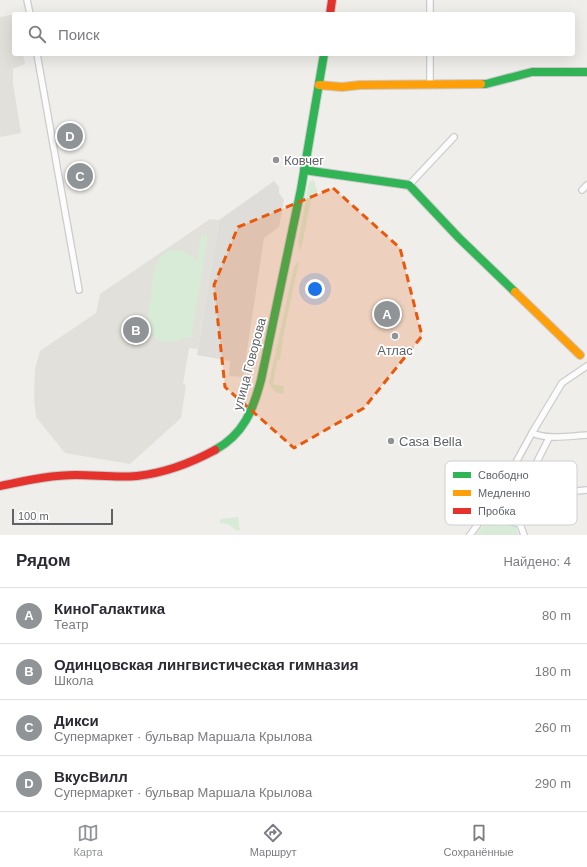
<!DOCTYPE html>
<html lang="ru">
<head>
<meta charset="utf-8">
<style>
  body { margin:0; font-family:Helvetica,sans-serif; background:#f2f2f3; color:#2b2b33 }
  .scale { position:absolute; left:12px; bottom:10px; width:101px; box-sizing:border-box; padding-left:4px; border:2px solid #5f6368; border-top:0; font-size:11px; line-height:14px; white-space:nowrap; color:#5f6368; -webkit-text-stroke:3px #fff; paint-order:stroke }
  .you { position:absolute; left:315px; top:289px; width:14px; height:14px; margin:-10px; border:3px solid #fff; border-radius:50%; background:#1a73e8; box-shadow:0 0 0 6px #1a73e833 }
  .badge { display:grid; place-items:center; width:26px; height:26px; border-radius:50%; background:#919496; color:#fff; font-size:13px; font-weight:700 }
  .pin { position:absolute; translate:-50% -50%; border:2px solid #fff; box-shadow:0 1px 4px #0006 }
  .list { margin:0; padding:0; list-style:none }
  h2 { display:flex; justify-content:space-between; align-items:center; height:52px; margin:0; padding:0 16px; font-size:17px }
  h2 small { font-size:13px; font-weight:400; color:#7c7c81 }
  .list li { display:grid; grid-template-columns:26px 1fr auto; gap:12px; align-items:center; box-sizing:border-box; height:56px; padding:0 16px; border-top:1px solid #e1e1e2 }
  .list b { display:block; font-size:15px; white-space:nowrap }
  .list p { margin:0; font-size:13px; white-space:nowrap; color:#7c7c81 }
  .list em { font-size:13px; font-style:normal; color:#7c7c81 }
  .icon { flex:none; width:22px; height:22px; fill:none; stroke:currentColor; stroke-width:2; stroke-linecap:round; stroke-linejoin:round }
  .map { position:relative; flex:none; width:587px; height:535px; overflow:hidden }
  .search { position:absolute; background:#fff; box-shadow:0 4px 16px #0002; left:12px; right:12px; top:12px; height:44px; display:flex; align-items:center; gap:10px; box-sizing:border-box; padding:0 14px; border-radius:4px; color:#7c7c81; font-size:15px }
  .sheet { height:276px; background:#fff }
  nav { display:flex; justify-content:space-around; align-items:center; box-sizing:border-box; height:56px; border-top:1px solid #e1e1e2; background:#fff; font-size:11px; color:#7c7c81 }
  nav a { display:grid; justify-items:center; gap:2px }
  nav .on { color:#919496 }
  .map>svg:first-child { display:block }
  .industrial { fill:#dfddda }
  .education { fill:#e2e0da }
  .green { fill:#d8ebd6 }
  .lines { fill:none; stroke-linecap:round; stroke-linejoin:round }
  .street-casing { stroke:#cbcccc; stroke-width:8 }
  .fast-casing { stroke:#cacacb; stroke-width:10 }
  .slow-casing { stroke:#cacacb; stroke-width:10 }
  .jam-casing { stroke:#cacacb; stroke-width:10 }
  .street { stroke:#fdfcfc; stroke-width:5.5 }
  .fast { stroke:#30b455; stroke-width:8 }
  .slow { stroke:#ff9f0a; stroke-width:8 }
  .jam { stroke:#e5322d; stroke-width:8 }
  .marked { fill:#e8590c; fill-opacity:0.2; stroke:#e8590c; stroke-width:3; stroke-dasharray:8 5; stroke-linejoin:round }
  .poi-dot { fill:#919496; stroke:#fff; stroke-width:1.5 }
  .labels { text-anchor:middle; stroke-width:3.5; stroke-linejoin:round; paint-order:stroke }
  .poi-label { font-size:13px; fill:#5f6368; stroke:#fff; text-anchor:start }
  .street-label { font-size:13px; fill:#5f6368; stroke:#fff }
  .key { fill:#fff; stroke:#cfd0d2; stroke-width:1 }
  .key-label { font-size:11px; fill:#5f6368 }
</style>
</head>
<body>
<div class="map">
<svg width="587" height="535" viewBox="0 0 587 535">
  <rect width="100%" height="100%" fill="#efeeea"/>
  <path class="industrial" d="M274,181L279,187V193L284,200L279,227L264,238L243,377L229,376L230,361L197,355L219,220Z"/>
  <g class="education">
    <path d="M14,14V54H23L25,64L13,69V83L21,133L0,137V17L16,14Z"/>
    <path d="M210,219L219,220L198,349L189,348L183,384L186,385L181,418L130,464L65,453L36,417L34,398L35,369L40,351L96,313L100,294Z"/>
  </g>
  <g class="green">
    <path d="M314,180L318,195L311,200L301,250L298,244L309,182Z"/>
    <path d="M201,235L208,236L191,338C179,336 173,348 159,340C154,337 149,332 148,326C146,318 149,307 151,299C153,282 152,250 176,250C185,251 192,255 197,261Z"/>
    <path d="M299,261L283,337L280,360H277L273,384L284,386L283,394C275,393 273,390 269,383L294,267Z"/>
    <path d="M238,517L240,530L237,531L228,524L220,523V519Z"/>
    <path d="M487,520L516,525L518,535H476Z"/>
  </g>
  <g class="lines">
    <g class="street-casing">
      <g id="street">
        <path d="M27,0L30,14"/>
        <path d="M430,14V0"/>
        <path d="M37,54L79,290"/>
        <path d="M430,84V54"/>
        <path d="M409,185L454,137"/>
        <path d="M582,190L587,185"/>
        <path d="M532,433C549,440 569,436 587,435"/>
        <path d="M520,495L525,496L587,490"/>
        <path d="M495,501L520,495L549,438"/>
        <path d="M485,515L520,524L524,535"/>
        <path d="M470,535L495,501L532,433L562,383L587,366"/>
      </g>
    </g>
    <g class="fast-casing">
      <g id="fast">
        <path d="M481,84H486L532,72H587"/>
        <path d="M304,170L409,185L459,238L515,292"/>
        <path d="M215,450C244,434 253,410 261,380L301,189L324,54"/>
      </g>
    </g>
    <g class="slow-casing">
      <g id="slow">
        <path d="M319,85L342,87L360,85L481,84"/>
        <path d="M515,292L580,355"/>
      </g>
    </g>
    <g class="jam-casing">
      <g id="jam">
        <path d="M330,14L332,0"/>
        <path d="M0,486C25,481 50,475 76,475C96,475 117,478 137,476C164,473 191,463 215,450"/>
      </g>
    </g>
    <use href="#street" class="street"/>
    <use href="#fast" class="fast"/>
    <use href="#slow" class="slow"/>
    <use href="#jam" class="jam"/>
  </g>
  <path class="marked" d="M333,188L400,248L422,336L364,408L294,448L225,387L214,285L238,227Z"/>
  <g class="poi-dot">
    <circle cx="276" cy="160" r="4"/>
    <circle cx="395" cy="336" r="4"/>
    <circle cx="391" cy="441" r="4"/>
  </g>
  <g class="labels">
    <g class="poi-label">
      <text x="284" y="165">Ковчег</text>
      <text x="395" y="355" text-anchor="middle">Атлас</text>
      <text x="399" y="446">Casa Bella</text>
    </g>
    <g class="street-label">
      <text transform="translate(249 364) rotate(-75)" y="5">улица Говорова</text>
    </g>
  </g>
  <rect x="445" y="461" width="132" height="64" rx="6" class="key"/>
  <rect x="453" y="472" width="18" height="6" fill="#30b455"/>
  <rect x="453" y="490" width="18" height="6" fill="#ff9f0a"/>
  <rect x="453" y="508" width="18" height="6" fill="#e5322d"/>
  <g class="key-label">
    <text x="478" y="479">Свободно</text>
    <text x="478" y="497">Медленно</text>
    <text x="478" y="515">Пробка</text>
  </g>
</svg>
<div class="scale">100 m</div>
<div class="you"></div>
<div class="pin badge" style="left:387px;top:314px">A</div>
<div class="pin badge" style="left:136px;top:330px">B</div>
<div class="pin badge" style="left:80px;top:176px">C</div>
<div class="pin badge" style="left:70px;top:136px">D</div>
<div class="search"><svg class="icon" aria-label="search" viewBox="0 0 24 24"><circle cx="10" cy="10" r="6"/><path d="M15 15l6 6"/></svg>Поиск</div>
</div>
<section class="sheet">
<h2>Рядом<small>Найдено: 4</small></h2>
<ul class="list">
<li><span class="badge">A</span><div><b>КиноГалактика</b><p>Театр</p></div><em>80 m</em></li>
<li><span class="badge">B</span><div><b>Одинцовская лингвистическая гимназия</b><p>Школа</p></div><em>180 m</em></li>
<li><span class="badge">C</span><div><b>Дикси</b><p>Супермаркет · бульвар Маршала Крылова</p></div><em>260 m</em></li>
<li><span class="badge">D</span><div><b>ВкусВилл</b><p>Супермаркет · бульвар Маршала Крылова</p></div><em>290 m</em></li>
</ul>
</section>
<nav>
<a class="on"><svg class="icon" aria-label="map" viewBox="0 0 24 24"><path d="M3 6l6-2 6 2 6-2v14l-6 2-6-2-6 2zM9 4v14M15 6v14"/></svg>Карта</a>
<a><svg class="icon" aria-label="directions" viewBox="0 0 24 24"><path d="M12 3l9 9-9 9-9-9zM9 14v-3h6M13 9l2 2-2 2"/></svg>Маршрут</a>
<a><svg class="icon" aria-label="saved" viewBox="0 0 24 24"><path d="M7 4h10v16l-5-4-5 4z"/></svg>Сохранённые</a>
</nav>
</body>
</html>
